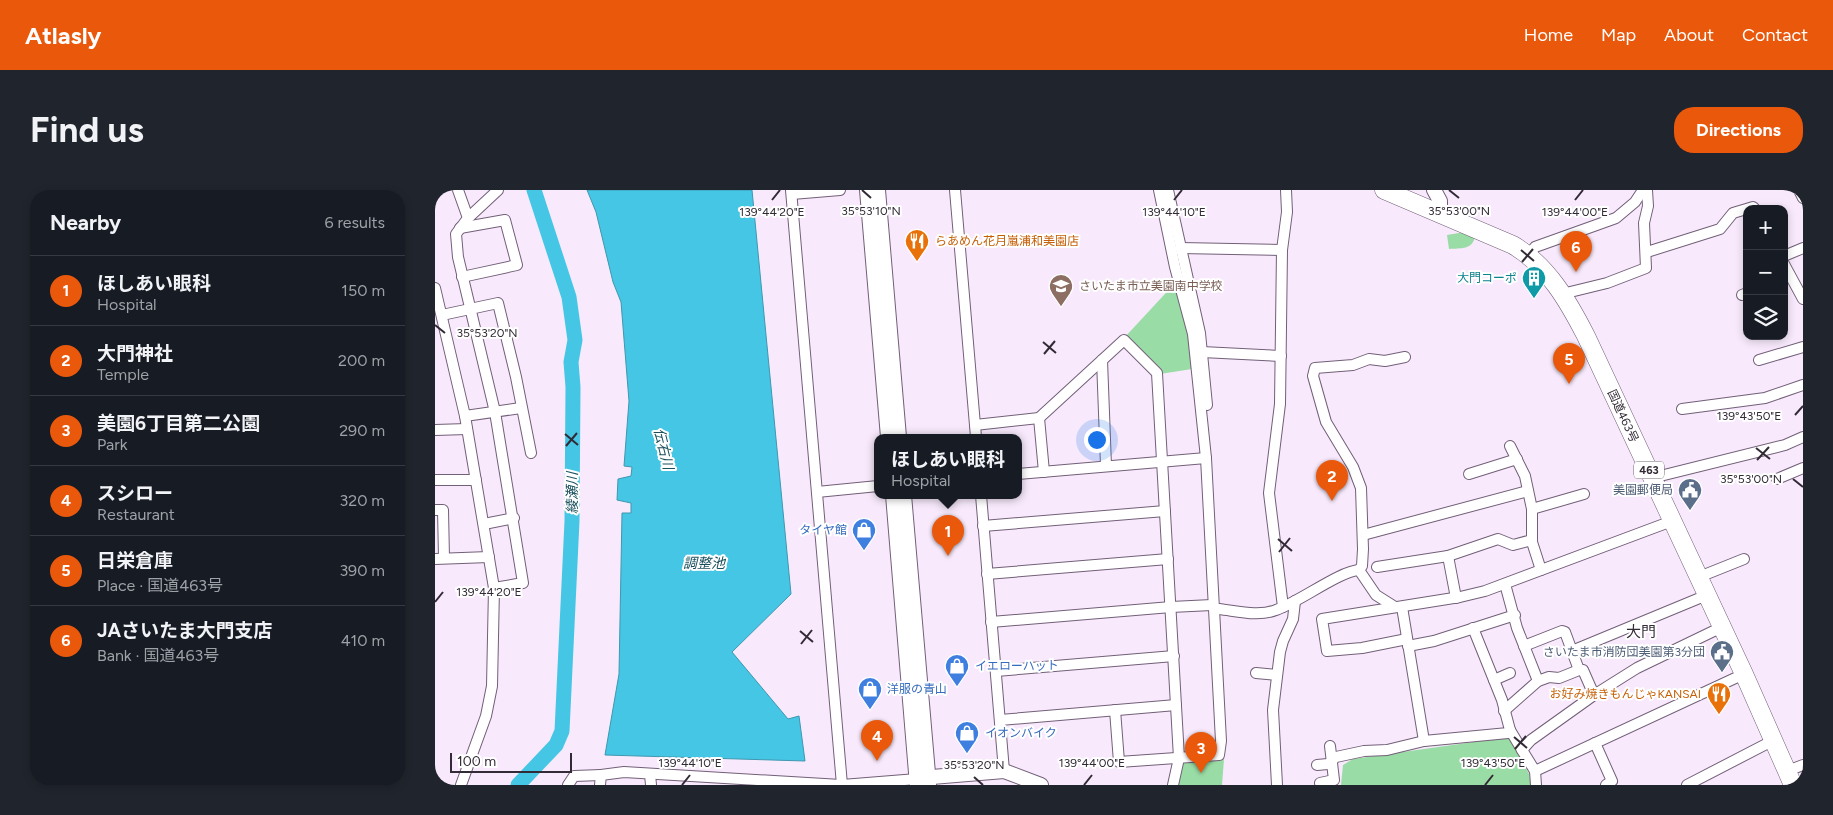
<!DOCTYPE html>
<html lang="en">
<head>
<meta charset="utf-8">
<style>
  body { margin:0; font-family:Figtree,"Noto Sans JP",sans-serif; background:#20242c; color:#f1f3f6 }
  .controls { position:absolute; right:15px; top:15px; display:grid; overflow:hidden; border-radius:10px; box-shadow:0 2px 8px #0003 }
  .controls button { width:45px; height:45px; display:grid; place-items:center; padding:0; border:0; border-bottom:1px solid #363941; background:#171b24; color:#f1f3f6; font:25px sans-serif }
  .scale { position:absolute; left:15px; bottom:12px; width:122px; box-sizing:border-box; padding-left:5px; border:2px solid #322a35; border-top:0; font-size:14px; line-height:18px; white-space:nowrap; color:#322a35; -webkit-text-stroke:4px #fff; paint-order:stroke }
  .you { position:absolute; left:661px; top:249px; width:18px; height:18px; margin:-12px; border:4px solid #fff; border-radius:50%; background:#1a73e8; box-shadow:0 0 0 8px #1a73e833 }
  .badge { display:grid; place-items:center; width:32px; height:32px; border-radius:50%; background:#ea580c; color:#fff; font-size:16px; font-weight:700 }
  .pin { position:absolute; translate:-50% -41px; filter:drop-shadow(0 1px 2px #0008) }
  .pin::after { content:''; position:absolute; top:26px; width:18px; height:15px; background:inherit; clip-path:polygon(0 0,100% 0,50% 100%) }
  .popup { position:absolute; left:439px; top:244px; width:148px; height:65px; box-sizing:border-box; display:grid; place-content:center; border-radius:10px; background:#171b24; filter:drop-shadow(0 1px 4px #0005); font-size:16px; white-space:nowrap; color:#9ea1a6 }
  .popup b { font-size:19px; color:#f1f3f6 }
  .popup::after { content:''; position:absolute; left:50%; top:100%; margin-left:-10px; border:10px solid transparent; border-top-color:#171b24 }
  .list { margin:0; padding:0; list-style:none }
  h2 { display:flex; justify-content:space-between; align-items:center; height:65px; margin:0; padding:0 20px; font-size:21px }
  h2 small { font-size:16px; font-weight:400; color:#9ea1a6 }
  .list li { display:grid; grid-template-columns:32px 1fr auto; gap:15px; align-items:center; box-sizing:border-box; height:70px; padding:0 20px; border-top:1px solid #363941 }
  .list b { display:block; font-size:19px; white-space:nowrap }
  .list p { margin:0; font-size:16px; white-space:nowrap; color:#9ea1a6 }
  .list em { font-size:16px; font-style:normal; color:#9ea1a6 }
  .icon { flex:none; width:28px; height:28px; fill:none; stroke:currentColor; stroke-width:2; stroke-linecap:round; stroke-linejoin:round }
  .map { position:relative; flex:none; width:1368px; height:595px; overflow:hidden; border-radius:20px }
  header { display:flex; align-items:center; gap:30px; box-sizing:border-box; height:70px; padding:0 25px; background:#ea580c; color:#fff }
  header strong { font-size:24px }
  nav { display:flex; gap:28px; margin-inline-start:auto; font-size:18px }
  .intro { display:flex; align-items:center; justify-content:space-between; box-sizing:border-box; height:120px; padding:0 30px }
  h1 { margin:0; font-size:35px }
  .button { padding:12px 22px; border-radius:20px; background:#ea580c; color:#fff; font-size:18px; font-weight:700 }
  main { display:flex; gap:30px; padding:0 30px }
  aside { flex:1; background:#171b24; border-radius:20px; box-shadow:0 2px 8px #0003 }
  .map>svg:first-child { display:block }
  .green { fill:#99dca5 }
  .water { fill:#45c6e5; stroke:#3f97b0 }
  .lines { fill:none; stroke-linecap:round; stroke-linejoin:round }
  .river { stroke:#45c6e5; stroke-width:15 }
  .street-casing { stroke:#725f78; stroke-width:12 }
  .secondary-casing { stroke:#725f78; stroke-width:16 }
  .highway-casing { stroke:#725f78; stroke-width:19 }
  .street { stroke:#fff; stroke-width:10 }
  .secondary { stroke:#fff; stroke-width:14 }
  .highway { stroke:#fff; stroke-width:18 }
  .ticks { fill:none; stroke:#322a35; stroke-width:2 }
  .labels { text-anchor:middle; stroke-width:4; stroke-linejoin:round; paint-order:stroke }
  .shield { fill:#fff; stroke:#706a72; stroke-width:1 }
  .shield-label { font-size:11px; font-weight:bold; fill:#322a35 }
  .food-label { font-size:12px; fill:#c56008; stroke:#fff; text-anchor:start }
  .culture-label { font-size:12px; fill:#0d838f; stroke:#fff; text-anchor:end }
  .education-label { font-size:12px; fill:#785e54; stroke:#fff; text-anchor:start }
  .street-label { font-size:12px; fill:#322a35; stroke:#fff }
  .service-label { font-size:12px; fill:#4e5e75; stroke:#fff; text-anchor:end }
  .shop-label { font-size:12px; fill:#366cbe; stroke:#fff; text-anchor:start }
  .water-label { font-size:14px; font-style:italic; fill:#1a505d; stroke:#fff }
  .quarter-label { font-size:15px; fill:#322a35; stroke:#fff }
  .ticks-label { font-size:12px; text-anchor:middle; fill:#322a35; stroke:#fff; stroke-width:4; stroke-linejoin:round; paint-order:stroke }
</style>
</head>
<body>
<header>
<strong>Atlasly</strong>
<nav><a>Home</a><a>Map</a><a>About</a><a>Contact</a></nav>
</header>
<div class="intro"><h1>Find us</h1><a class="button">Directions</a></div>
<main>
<aside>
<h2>Nearby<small>6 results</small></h2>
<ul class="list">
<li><span class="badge">1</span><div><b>ほしあい眼科</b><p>Hospital</p></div><em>150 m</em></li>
<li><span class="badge">2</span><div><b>大門神社</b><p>Temple</p></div><em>200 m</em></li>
<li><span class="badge">3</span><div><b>美園6丁目第二公園</b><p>Park</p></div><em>290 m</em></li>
<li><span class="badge">4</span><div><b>スシロー</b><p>Restaurant</p></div><em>320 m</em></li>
<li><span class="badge">5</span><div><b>日栄倉庫</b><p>Place · 国道463号</p></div><em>390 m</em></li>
<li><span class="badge">6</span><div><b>JAさいたま大門支店</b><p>Bank · 国道463号</p></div><em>410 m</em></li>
</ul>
</aside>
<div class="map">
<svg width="1368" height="595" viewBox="0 0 1368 595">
  <rect width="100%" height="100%" fill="#f8eafc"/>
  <g class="green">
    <path d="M1030,42L1040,46C1038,60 1026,58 1014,59L1012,45Z"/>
    <path d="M741,92L755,145L757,179L725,184L690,147Z"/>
    <path d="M1074,547L1094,584L1096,595H906L908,575L918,569Z"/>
    <path d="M789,569L787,595H741L746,570Z"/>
  </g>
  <path class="water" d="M152,0H317L356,404L297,462L353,529L364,526L370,571L170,565L184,484L187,323H196V313L182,310L183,289L196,286L197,277L189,276L194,211L186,112L178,92L161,22Z"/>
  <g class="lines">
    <path class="river" d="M83,595L121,555L127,541L137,331L138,197L136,172L140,150L134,107L99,0"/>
    <g class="street-casing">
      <g id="street">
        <path d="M23,0L33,28"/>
        <path d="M356,0L407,595"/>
        <path d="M520,0L541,247"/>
        <path d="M733,0L765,143L772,215"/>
        <path d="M1364,0L1368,8"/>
        <path d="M357,4L405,0"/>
        <path d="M25,38L70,30L82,75L27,87"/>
        <path d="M745,58L847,60"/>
        <path d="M1212,62L1285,39L1298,23L1318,17L1320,19"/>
        <path d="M1094,65L1100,57L1181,28L1200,12L1208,0"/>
        <path d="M1349,66L1368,58"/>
        <path d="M1349,74L1368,109"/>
        <path d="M0,98L30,226L59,398L57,496L51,526L26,595"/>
        <path d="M1127,104L1172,93L1211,78L1209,33L1213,16L1212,0"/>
        <path d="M1307,105L1312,103"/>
        <path d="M7,125L63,113L81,187L96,263"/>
        <path d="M767,162L846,166"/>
        <path d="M667,170L671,276"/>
        <path d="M1324,170L1368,157"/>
        <path d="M1247,219L1330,208L1368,195"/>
        <path d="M30,226L86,218"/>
        <path d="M604,228L609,282"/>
        <path d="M540,235L604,228L689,150L722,183L744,568L738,595"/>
        <path d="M0,240L32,239"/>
        <path d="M1075,256L1090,286L1097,319V352L1106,380"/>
        <path d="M583,284L771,268"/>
        <path d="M1034,284L1082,269"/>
        <path d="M1217,288L1350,255L1368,247"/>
        <path d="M1342,289L1368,278"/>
        <path d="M0,290H41"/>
        <path d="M382,302L443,296"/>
        <path d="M546,305L569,581"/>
        <path d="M1097,319L1149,304"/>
        <path d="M0,320H8L9,368"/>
        <path d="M49,334L79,328"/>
        <path d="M548,336L730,321"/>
        <path d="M928,345L1093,301"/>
        <path d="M1013,366L1021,408"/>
        <path d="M0,369L54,367"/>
        <path d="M942,377L1013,366L1063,349L1078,355L1097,350"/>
        <path d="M924,380L927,376L928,359L926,298L918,277L891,232L878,186L880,178L918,175L934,169L950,171L970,167"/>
        <path d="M552,384L733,369"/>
        <path d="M1264,387L1309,369"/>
        <path d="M1070,394L1082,438L1103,491"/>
        <path d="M59,398L88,393L60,222L23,67L21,44L33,28L63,0"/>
        <path d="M848,417L834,303L845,214L847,60L852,22L851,0"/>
        <path d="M967,417L989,551"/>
        <path d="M784,419C802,421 824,427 841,420C864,412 905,381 924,380L941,405L960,417"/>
        <path d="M556,432L736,417L777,415"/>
        <path d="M972,449L927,458L892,461L887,429L1025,407L1050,401L1237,331"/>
        <path d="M973,456L999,451L1080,425"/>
        <path d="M1089,456L1127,441L1130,442L1144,480"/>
        <path d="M1139,460L1272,405"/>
        <path d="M561,481L739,466"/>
        <path d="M821,483L842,485"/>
        <path d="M1059,490L1075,483"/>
        <path d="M680,520L684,572L784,565L786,551L771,268L758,144L740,77L724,0"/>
        <path d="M1069,521L1103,491L1114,487L1124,488L1144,480H1148L1159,505"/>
        <path d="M565,530L741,515"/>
        <path d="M1075,540L1087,560"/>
        <path d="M1160,553L1177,591L1171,595"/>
        <path d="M882,575L893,574L901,567L929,561L952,560L989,551L1073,543L1075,540L1067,510L1038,438"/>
        <path d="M1100,581L1309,484"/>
        <path d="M1352,581L1368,575"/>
        <path d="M215,584L216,595"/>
        <path d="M885,593L899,590L895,556"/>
        <path d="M133,595L139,586L166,585"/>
        <path d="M165,595L166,585L189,582L406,595"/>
        <path d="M407,595L482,589"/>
        <path d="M842,595L838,520L845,462L848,451L858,429L860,411"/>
        <path d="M1101,595L1100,581L1087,560L1096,550L1159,505L1202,478L1287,437"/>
        <path d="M1252,595L1339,550"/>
      </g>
    </g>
    <g class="secondary-casing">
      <g id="secondary">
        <path d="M432,0L453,247"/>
        <path d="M443,0L464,247"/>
        <path d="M999,0L1005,11V24"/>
        <path d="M458,305L482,595"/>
        <path d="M469,305L494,595"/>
        <path d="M485,588L569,581L606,595"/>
      </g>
    </g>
    <g class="highway-casing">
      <path id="highway" d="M949,0L1078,55C1113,76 1133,111 1151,146L1309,484L1358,595"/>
    </g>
    <use href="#street" class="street"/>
    <use href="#secondary" class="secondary"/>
    <use href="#highway" class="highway"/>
  </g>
  <path class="ticks" d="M427,0L436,8M1014,0L1024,8M337,10L345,0M739,10L747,0M1140,10L1148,0M1086,60L1099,71M1087,72L1098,59M0,135L10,143M608,152L621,163M609,164L620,151M1360,225L1368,216M130,244L143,255M131,256L142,243M1321,258L1335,269M1322,270L1334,257M1358,289L1368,297M843,349L857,361M844,362L855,348M0,412L8,402M365,441L378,452M366,454L377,440M1079,547L1092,558M1080,559L1091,546M539,587L548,595M247,595L255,585M649,595L657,585M1050,595L1058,585"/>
  <defs>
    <g id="restaurant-pin" transform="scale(1.25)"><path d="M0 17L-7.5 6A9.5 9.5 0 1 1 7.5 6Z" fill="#e8710a" stroke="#fff"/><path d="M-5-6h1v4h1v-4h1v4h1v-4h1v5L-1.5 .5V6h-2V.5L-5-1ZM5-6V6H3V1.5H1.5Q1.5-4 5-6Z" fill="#fff"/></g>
    <g id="building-pin" transform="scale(1.25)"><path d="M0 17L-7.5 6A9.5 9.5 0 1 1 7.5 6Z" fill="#0f9aa8" stroke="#fff"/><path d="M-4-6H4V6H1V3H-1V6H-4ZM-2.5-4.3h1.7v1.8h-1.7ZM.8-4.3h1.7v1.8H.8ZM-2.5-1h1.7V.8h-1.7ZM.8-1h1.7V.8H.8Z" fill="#fff"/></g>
    <g id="school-pin" transform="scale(1.25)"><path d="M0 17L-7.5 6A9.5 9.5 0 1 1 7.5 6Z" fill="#8d6e63" stroke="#fff"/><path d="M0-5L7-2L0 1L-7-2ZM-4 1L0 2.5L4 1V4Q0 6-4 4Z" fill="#fff"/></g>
    <g id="civic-pin" transform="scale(1.25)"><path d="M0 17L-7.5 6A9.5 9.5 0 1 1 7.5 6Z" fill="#5c6f8a" stroke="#fff"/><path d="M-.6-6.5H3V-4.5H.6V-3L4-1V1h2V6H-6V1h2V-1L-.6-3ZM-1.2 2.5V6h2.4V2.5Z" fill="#fff"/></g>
    <g id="shop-pin" transform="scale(1.25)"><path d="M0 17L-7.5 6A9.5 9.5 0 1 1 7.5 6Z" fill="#3f7fe0" stroke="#fff"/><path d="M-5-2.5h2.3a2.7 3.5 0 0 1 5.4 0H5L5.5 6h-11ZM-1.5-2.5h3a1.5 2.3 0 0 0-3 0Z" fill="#fff"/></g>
  </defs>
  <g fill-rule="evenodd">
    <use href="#restaurant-pin" x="482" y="51"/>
    <use href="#building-pin" x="1099" y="88"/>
    <use href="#school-pin" x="626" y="96"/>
    <use href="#civic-pin" x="1255" y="300"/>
    <use href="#shop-pin" x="429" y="340"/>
    <use href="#civic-pin" x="1287" y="462"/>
    <use href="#shop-pin" x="522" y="476"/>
    <use href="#shop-pin" x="435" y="499"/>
    <use href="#restaurant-pin" x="1284" y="504"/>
    <use href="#shop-pin" x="532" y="543"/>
  </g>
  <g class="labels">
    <rect class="shield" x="1199" y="271.5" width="30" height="17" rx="4"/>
    <g class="shield-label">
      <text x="1214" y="284">463</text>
    </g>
    <g class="food-label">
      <text x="500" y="55">らあめん花月嵐浦和美園店</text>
      <text x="1266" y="508" text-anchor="end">お好み焼きもんじゃKANSAI</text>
    </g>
    <g class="culture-label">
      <text x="1082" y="92">大門コーポ</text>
    </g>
    <g class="education-label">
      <text x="644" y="100">さいたま市立美園南中学校</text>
    </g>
    <g class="street-label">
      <text transform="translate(1188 226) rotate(65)" y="4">国道463号</text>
    </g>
    <g class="service-label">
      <text x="1238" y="304">美園郵便局</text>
      <text x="1270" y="466">さいたま市消防団美園第3分団</text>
    </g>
    <g class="shop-label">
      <text x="412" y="344" text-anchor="end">タイヤ館</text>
      <text x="540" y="480">イエローハット</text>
      <text x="452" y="503">洋服の青山</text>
      <text x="550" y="547">イオンバイク</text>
    </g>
    <g class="water-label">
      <text transform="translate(229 259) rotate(76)" y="5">伝右川</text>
      <text transform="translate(137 303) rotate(-90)" y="5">綾瀬川</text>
      <text x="269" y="378">調整池</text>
    </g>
    <g class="quarter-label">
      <text x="1206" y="447">大門</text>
    </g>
  </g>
  <g class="ticks-label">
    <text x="436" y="25">35°53'10"N</text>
    <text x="1024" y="25">35°53'00"N</text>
    <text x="337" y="26">139°44'20"E</text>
    <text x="739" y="26">139°44'10"E</text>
    <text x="1140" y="26">139°44'00"E</text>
    <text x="52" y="147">35°53'20"N</text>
    <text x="1314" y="230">139°43'50"E</text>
    <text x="1316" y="293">35°53'00"N</text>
    <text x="54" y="406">139°44'20"E</text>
    <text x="255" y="577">139°44'10"E</text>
    <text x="657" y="577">139°44'00"E</text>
    <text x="1058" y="577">139°43'50"E</text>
    <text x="539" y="579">35°53'20"N</text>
  </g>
</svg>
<div class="controls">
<button>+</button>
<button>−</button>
<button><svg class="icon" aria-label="layers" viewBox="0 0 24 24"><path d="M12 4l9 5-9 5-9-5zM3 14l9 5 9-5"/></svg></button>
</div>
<div class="scale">100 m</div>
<div class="you"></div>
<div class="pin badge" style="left:513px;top:366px">1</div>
<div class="popup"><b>ほしあい眼科</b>Hospital</div>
<div class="pin badge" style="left:897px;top:311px">2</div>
<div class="pin badge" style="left:766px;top:583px">3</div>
<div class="pin badge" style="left:442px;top:571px">4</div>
<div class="pin badge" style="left:1134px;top:194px">5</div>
<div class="pin badge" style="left:1141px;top:82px">6</div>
</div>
</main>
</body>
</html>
